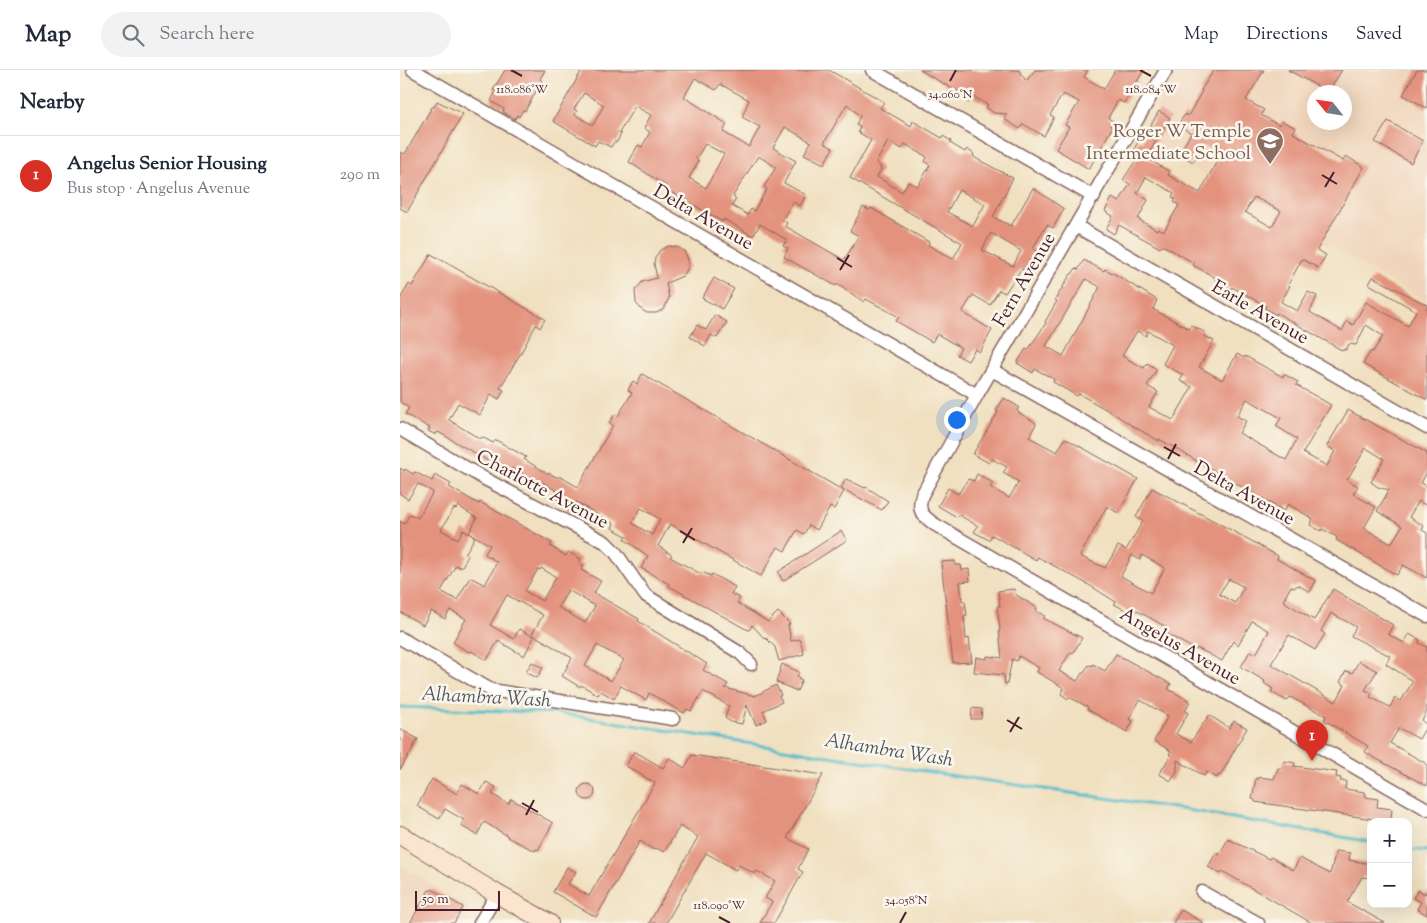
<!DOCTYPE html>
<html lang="en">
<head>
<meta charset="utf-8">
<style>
  body { margin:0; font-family:"Sorts Mill Goudy",serif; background:#f2f2f3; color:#1f2937 }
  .controls { position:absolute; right:15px; bottom:15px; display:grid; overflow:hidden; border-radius:10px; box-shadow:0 5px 20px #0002 }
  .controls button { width:45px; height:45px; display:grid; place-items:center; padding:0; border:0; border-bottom:1px solid #e0e1e3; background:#fff; color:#1f2937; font:25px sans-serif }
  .compass { position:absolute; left:907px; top:15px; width:45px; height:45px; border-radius:50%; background:#fff; box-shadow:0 5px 20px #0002; rotate:300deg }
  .scale { position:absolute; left:15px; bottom:12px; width:85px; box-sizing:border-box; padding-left:5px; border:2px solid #4a1f2b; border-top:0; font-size:14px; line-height:18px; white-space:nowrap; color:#4a1f2b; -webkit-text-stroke:4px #fbf7ec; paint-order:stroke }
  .you { position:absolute; left:556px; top:349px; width:18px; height:18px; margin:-12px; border:4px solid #fff; border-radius:50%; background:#1a73e8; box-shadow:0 0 0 8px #1a73e833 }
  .badge { display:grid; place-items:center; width:32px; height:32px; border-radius:50%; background:#d93025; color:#fff; font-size:16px; font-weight:700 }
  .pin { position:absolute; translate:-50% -41px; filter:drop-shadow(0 1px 2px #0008) }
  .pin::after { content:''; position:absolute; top:26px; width:18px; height:15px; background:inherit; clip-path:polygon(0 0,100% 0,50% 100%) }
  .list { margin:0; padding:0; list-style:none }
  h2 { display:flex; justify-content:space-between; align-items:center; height:65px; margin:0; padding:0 20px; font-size:21px }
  h2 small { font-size:16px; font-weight:400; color:#747a83 }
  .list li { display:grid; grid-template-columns:32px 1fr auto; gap:15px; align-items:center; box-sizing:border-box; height:80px; padding:0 20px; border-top:1px solid #e0e1e3 }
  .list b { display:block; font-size:19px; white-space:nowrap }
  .list p { margin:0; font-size:16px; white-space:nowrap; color:#747a83 }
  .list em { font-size:16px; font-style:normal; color:#747a83 }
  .icon { flex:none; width:28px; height:28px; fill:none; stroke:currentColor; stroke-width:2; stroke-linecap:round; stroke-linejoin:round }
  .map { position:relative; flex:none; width:1027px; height:853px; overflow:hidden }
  header { display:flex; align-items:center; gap:30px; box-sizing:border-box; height:70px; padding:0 25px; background:#fff; border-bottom:1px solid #e0e1e3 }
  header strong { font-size:24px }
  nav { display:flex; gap:28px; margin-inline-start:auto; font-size:18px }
  .search { width:350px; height:45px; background:#f2f2f3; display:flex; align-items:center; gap:12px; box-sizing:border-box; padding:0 18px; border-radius:28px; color:#747a83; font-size:19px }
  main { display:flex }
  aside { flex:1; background:#fff }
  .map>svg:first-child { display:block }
  .built { fill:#f0d5bc; fill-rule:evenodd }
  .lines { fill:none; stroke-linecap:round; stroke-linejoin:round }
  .stream { stroke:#4ebbc8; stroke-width:3 }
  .building { fill:#e3927d; fill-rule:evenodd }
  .minor-casing { stroke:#84635f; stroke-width:15 }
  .secondary-casing { stroke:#84635f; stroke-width:20 }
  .minor { stroke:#fff; stroke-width:12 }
  .secondary { stroke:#fce5cf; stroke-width:18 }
  .ticks { fill:none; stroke:#4a1f2b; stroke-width:2 }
  .labels { text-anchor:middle; stroke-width:5; stroke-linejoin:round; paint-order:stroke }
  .education-label { font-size:19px; fill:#785e54; stroke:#fbf7ec; text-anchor:end }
  .street-label { font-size:19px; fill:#4a1f2b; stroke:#fbf7ec }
  .water-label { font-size:20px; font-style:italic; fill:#4b5662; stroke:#fbf7ec }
  .ticks-label { font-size:12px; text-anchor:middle; fill:#4a1f2b; stroke:#fbf7ec; stroke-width:5; stroke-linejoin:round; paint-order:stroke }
</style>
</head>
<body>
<header>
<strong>Map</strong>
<div class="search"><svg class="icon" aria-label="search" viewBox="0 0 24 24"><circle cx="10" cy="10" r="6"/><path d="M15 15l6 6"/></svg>Search here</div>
<nav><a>Map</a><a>Directions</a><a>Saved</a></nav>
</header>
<main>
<aside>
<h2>Nearby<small></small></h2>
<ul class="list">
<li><span class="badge">1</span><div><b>Angelus Senior Housing</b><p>Bus stop · Angelus Avenue</p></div><em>290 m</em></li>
</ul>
</aside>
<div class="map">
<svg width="1027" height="853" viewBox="0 0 1027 853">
  <rect width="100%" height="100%" fill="#fbf7ec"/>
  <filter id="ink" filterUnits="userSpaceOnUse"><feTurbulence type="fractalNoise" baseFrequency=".02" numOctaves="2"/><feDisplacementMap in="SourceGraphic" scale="10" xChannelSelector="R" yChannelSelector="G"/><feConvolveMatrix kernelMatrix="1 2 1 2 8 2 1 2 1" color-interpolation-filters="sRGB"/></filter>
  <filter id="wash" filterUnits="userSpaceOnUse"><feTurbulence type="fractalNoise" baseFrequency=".0096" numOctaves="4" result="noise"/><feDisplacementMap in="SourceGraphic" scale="20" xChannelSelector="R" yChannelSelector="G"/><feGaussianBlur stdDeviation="1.12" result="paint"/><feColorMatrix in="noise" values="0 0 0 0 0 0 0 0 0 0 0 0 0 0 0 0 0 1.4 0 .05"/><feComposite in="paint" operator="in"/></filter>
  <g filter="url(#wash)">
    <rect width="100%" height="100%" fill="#f0e0c0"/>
    <g class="built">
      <path d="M777,0H1027V232L739,67ZM914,22H944V52H914Z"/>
      <path d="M0,795L68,837L72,848L69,853H0Z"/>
    </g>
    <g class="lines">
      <g class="stream">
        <path d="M0,637L157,643L555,706L787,740L971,772"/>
        <path d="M1008,779L1027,781"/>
      </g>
    </g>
    <g id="blocks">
      <g class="building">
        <path d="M105,0H145L140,9L142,11L125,41L123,40L119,47L117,45L115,49L103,42L104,39L91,31L96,21L93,20Z"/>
        <path d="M182,0H429L484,32L480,38L511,56L513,51L542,68L543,66L551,71L550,73L565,82L567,79L574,84L573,86L577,89L613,108L593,147L611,156L633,118L664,139L653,158L647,155L637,171L633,179L640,183L629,203L621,199L605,223L599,220L590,235L573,225L562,242L592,260L580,282L575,279L568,291L557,285L561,278L537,264L532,272L496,251L499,247L466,229L464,232L437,214L436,216L384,187L388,178L383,176L387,170L360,154L353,166L324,149L323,152L264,118L266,116L229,92L238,75L242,77L250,62L244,58L251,45L235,36L219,63L221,64L217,72H214L211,77L198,71L195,76L153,51ZM295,8L316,20L320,14L349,30L342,47L360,57L349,77L323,62L327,54L284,27ZM184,23L204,35L193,55L175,45L177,41L174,39ZM447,34L460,46L456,55L460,57L458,62L471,70L450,108L562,173L553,189L528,175L529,172L471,138L469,140L463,137L450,161L459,166L444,190L385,156L387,153L382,150L393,132L400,136L406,125L384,113L396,91L373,78L385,57L411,72L404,84L424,94L433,78L424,73ZM488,71L502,79L505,74L527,87L525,92L530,95L518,116L508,112L502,122L477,107L481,100L480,96L476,93ZM305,74L324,84L306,118L289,108L296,96L298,90L296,89ZM358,86L376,97L364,117L367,119L354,141L351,139L348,145L332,136L336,129L333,126ZM559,120L585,134L573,156L547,142ZM591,163L621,181L613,196L582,180Z"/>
        <path d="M520,0H619L626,11L635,0H688L684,7L704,19L715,0H744L724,33L718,30L708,48L713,51L710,56L712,58L689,99L656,79L669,57L665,55L679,32L663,24L650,45L654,47L644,66L623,54L620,59L604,49L607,44L594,43L586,37L588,35L572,26L570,29Z"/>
        <path d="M814,0H864L846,30L864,40L861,45L879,55L882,51L896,58L893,63L943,91L946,86L964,97L917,180L926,185L918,198L902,189L888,215L890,216L881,232L897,241L908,222L917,226L910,242L942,261L947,251L953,255L966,232L1008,256L1016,241L969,214L973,207L1027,235V330L963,294L971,281L973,282L983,266L966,255L956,275L949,274L946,280L944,279L943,281L877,243L876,245L864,238L866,236L832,217L831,219L815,210L816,208L793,195L794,193L766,177L762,176L760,178L719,155L714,164L706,159L713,146L705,141L712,128L719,132L730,114L723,110L740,84L770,102L768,105L800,123L820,85L804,76L793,92L779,84L791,63L778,55L785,44L788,46L802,21L801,20ZM746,107L774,123L772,127L776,129L774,132L779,135L764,161L758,158L757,160L738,149L748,130L737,123ZM854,127L881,141L872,157L845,142Z"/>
        <path d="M888,0H942L928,22Z"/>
        <path d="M1017,0H1027V38L1003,25Z"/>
        <path d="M37,31L63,44L7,142L0,138V82L5,84L32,37H34Z"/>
        <path d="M759,41L770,48L747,86L734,79L739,70L742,71Z"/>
        <path d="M988,51L1023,71L1011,93L975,72Z"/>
        <path d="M268,176L277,177L284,181L288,189V198L283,206L266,213L269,228L264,239L256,243H247L242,240L236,233L235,221L242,212L257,208L254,194L255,188L260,180Z"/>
        <path d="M31,184L145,249L140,258L136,255L123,279L100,318L104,320L99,329L91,324L80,345L58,333L49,350L80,369L82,367L93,373L96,370L126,387L124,389L148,404L149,403L156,407H161L178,417L213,355L209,353L215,344L218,346L232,323L228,320L233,311L237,314L242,304L444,421L434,439L430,437L417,460L409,455L404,464L397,460L385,481L378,477L361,506L270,454L258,476L272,485L270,487L301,504L302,502L311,506L312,504L335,517L331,524L340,528L337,533L368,552L378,542L390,554L388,555L391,571L400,569L404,584L379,591L375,577L366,568L365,569L352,555L349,560L344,558L269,516V514L241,498L248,486L224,469L226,466L212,458L214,454L176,432L170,441L160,435L162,432L153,427L157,421L142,412L136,421L127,416L128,413L125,411L128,407L112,398L109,403L40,363L37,362L36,365L28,361L30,358L5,344L9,338L0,332V229L9,214L12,216ZM241,438L260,449L252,465L232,453Z"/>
        <path d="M684,190L704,201L705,199L718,206L757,230L753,239L789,259L791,255L806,263L804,266L814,271L799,297L822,310L837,284L844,288L845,286L883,307L884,304L898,312L896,315L931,335L903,383L927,396L935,381L927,376L948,340L1027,383V402L1021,413L1027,416V436L1019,431L1009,447L1024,456L1022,460L1027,463V508L1003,495L997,505L936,470L937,467L922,459L921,461L910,455L913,449L888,434L884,441L759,369V371L731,355L716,345L679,324L677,326L653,312L654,309L635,299L633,303L617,293L626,279L628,280L646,253L645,252L657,231L655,230L670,205L672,204L676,198L678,200ZM686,209L700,217L663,286L646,276ZM737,261L746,266L748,261L773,275L763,294L783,305L780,311L792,317L773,350L749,337L758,322L747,316L757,299L747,293L744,298L722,286ZM847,329L881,348L876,356L897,369L886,390L839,363L846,351L837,346ZM966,378L984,389L971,412L978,417L989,420L977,441L1002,456L991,474L964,458L976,437L953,424L958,416L947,410Z"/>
        <path d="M314,208L334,219L322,239L302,228Z"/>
        <path d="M315,245L327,252L317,268L311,265L305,276L290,267L297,255L306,260Z"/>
        <path d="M604,328L619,337L617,340L619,343L635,352L636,354L629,367L657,382L665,368L738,409L718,443L707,436L680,486L705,498L718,476L726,480L743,451L736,447L752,418L846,468L878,486L877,489L916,511L910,522L898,515L894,518L891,516L883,531L914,550L933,519L993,555L988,564L1004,573L1009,564L1020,570L1019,573L1027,577V641L1022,651L1027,655L1019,669L999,658L990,673L1027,694V716L973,687L965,682L968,676L924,650L926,646L890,627L887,631L871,622L873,619L864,613L865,611L841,597L850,581L856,584L869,561L852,551L838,575L833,571L822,591L797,578L796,580L778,570L764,562L766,557L736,540L733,544L714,534L716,532L689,515L638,487L636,490L592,465L589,470L574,462L578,456L559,445L557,447L538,436L548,418L558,424L568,409L574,411L577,404L593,413L590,417L609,428L619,412L603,403L607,397L592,389L589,393L573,384L598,342L596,341ZM732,485L740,490L742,485L765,498L751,523L721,506ZM829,509L844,517L835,533L819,524ZM931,543L956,557L951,566L990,586L986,594L1013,611L1001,631L995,628L990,637L970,627L972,623L965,620L977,601L959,591L952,603L946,601L940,612L945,615L936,632L871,594L889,565L915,580L925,564L921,561Z"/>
        <path d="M0,398L4,401L5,399L13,404L15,402L32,411L35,405L51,414L49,417L79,434L80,432L152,473L150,476L166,486L168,482L181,489L179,493L184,496L181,500L201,511L194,523L239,549L238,551L307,594L303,600L328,614L325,618L355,626L376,615L381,625L379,626L382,632L363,641L367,650L356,655L347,635L342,654L331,652L325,648L329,636L303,621L291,641L287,639L284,643L249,623L246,630L221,616L214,629L201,621L198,625L181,615L180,617L162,606L172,588L132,564L143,545L107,525L90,555L114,569L119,559L134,567L124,586L98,571L87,590L71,581L69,582L60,577L53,572L66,549L50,540L45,549L31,541L23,555L0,542V451L4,454L10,444L18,448L33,422L18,414L8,429L0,424ZM58,436L77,448L69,463L90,475L85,484L97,492L85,515L70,507L57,530L41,521L56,495L61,498L68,486L65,484L75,467L63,460L58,469L41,460L54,438L56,439ZM141,498L156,507L142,531L125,521L138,499L140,500ZM168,520L195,536L185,553L158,537ZM197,575L224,590L211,611L185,596Z"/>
        <path d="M446,409L465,418L466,417L488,431L482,440L441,418Z"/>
        <path d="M441,461L447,470L383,511L378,502Z"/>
        <path d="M555,491V495H561L562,500L569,499L570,511L560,512L562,531H565L567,545L564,546L566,569L569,568L572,592L553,593L541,492Z"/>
        <path d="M614,519L615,524L637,538L636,541L645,546L643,548L682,568L673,583L671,582L668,586L659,601L677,611L689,595L692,596L693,594L705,601L716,584L771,614L768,619L790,631L785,641L788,643L776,664L791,672L809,645L829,658L834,651L847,658L820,706L818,705L817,708L807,702L804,706L777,690V701L771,711L759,704L771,685L769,684L771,681L754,671L768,646L740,630L729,649L733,651L727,662L687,639L688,637L669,627L668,629L661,624L664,618L637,602L639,598L619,586L617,591L612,589L607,614H605L604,605L574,602L576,587L587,589V586L602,588L599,560L600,559L597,536H600L598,521Z"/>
        <path d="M132,592L143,598L137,608L126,602Z"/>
        <path d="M382,594L399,602L397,606L399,607L398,609L402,610L397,621L376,612Z"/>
        <path d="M572,638L582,639L581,649H571Z"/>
        <path d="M0,659L18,669L0,700Z"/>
        <path d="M234,681L263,698L269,688L285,698L292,685L423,705L387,768L408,779L398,799L403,802L374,853H360L372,832L365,828L375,811L357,801L355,804L339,795L336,800L306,783L266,853H249L298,767L280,756L264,782L256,778L254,780L240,771L196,847L153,822L167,797L176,802L168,814L189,826L255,713L226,696Z"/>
        <path d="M884,691L895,693L894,696L937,702L936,707L941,708L940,711H946L945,719L965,722L966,727L978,729L977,737L992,739L991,750L973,748V749L855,732V730L852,729L856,708L858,709L859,707L874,709L878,698H883Z"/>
        <path d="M32,709L57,724L62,714L79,724L86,712L96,717L92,724L108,734L111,729L153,753L138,780L136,779L135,781L107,767L108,766L84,752L77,765L61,756L64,750L45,739L39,749L17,736Z"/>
        <circle cx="187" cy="722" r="8"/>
        <path d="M828,769L869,789L871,787L893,800L900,788L930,804L936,781L950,783L949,790L971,794V808L962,807L947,832L985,853H912L822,801L821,804L808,797L816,783L819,785Z"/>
        <path d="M32,819L63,837L54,853H10L29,820L30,821Z"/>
        <path d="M1018,820L1025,824L1027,820V845L1017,839L1021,832L1013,828Z"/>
        <path d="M781,840L804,853H773Z"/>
      </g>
    </g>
  </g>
  <g filter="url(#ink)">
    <use href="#blocks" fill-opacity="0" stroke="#84635f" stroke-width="1"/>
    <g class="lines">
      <g class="minor-casing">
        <g id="minor">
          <path d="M13,0L577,325"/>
          <path d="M472,0L694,127"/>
          <path d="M766,0L577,325L522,425C517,441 522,445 534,454L1027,739"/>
          <path d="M676,156L1027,358"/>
          <path d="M592,300L1027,546"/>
          <path d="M0,359L85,409L205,472L216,483L245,525L340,583L351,594"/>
          <path d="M0,568L91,620L273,649"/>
          <path d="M802,822L858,853"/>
          <path d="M80,853L97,824"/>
        </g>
      </g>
      <g class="secondary-casing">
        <path id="secondary" d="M0,765L97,824L149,853"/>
      </g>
      <use href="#minor" class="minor"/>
      <use href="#secondary" class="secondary"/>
    </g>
  </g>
  <path class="ticks" d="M111,0L122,6M740,0L751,6M550,11L556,0M922,105L937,114M925,117L934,102M437,188L452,197M440,200L449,185M764,377L780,386M768,389L776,374M280,461L295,470M283,473L292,458M607,650L622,659M610,662L619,647M122,733L138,742M126,745L134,730M319,847L330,853M500,853L506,842"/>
  <defs>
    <g id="school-pin" transform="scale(1.4375)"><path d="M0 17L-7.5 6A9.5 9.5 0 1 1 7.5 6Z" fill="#8d6e63" stroke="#fbf7ec"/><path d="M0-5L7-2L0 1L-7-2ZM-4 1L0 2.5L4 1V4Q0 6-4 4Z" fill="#fff"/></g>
  </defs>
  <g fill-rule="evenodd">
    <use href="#school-pin" x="870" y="71"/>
  </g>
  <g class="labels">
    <g class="education-label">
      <text x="851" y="67">Roger W Temple<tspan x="851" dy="22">Intermediate School</tspan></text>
    </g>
    <g class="street-label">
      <text transform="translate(304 146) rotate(30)" y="7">Delta Avenue</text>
      <text transform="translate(623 209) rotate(-60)" y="7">Fern Avenue</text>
      <text transform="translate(861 241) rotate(30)" y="7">Earle Avenue</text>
      <text transform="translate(143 418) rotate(28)" y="7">Charlotte Avenue</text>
      <text transform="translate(845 422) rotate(29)" y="7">Delta Avenue</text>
      <text transform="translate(781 575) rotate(30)" y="7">Angelus Avenue</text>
    </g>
    <g class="water-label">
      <text transform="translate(86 626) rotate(3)" y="7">Alhambra Wash</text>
      <text transform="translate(489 679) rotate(9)" y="7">Alhambra Wash</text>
    </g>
  </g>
  <g class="ticks-label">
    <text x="122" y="23">118.086°W</text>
    <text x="751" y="23">118.084°W</text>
    <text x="550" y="28">34.060°N</text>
    <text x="506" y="834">34.058°N</text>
    <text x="319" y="839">118.090°W</text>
  </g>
</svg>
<div class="controls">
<button>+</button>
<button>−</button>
</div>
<svg class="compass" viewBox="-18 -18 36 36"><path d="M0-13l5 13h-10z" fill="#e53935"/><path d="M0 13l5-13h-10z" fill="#747a83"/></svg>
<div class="scale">50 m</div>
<div class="you"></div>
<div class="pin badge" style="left:912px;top:691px">1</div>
</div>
</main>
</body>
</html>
